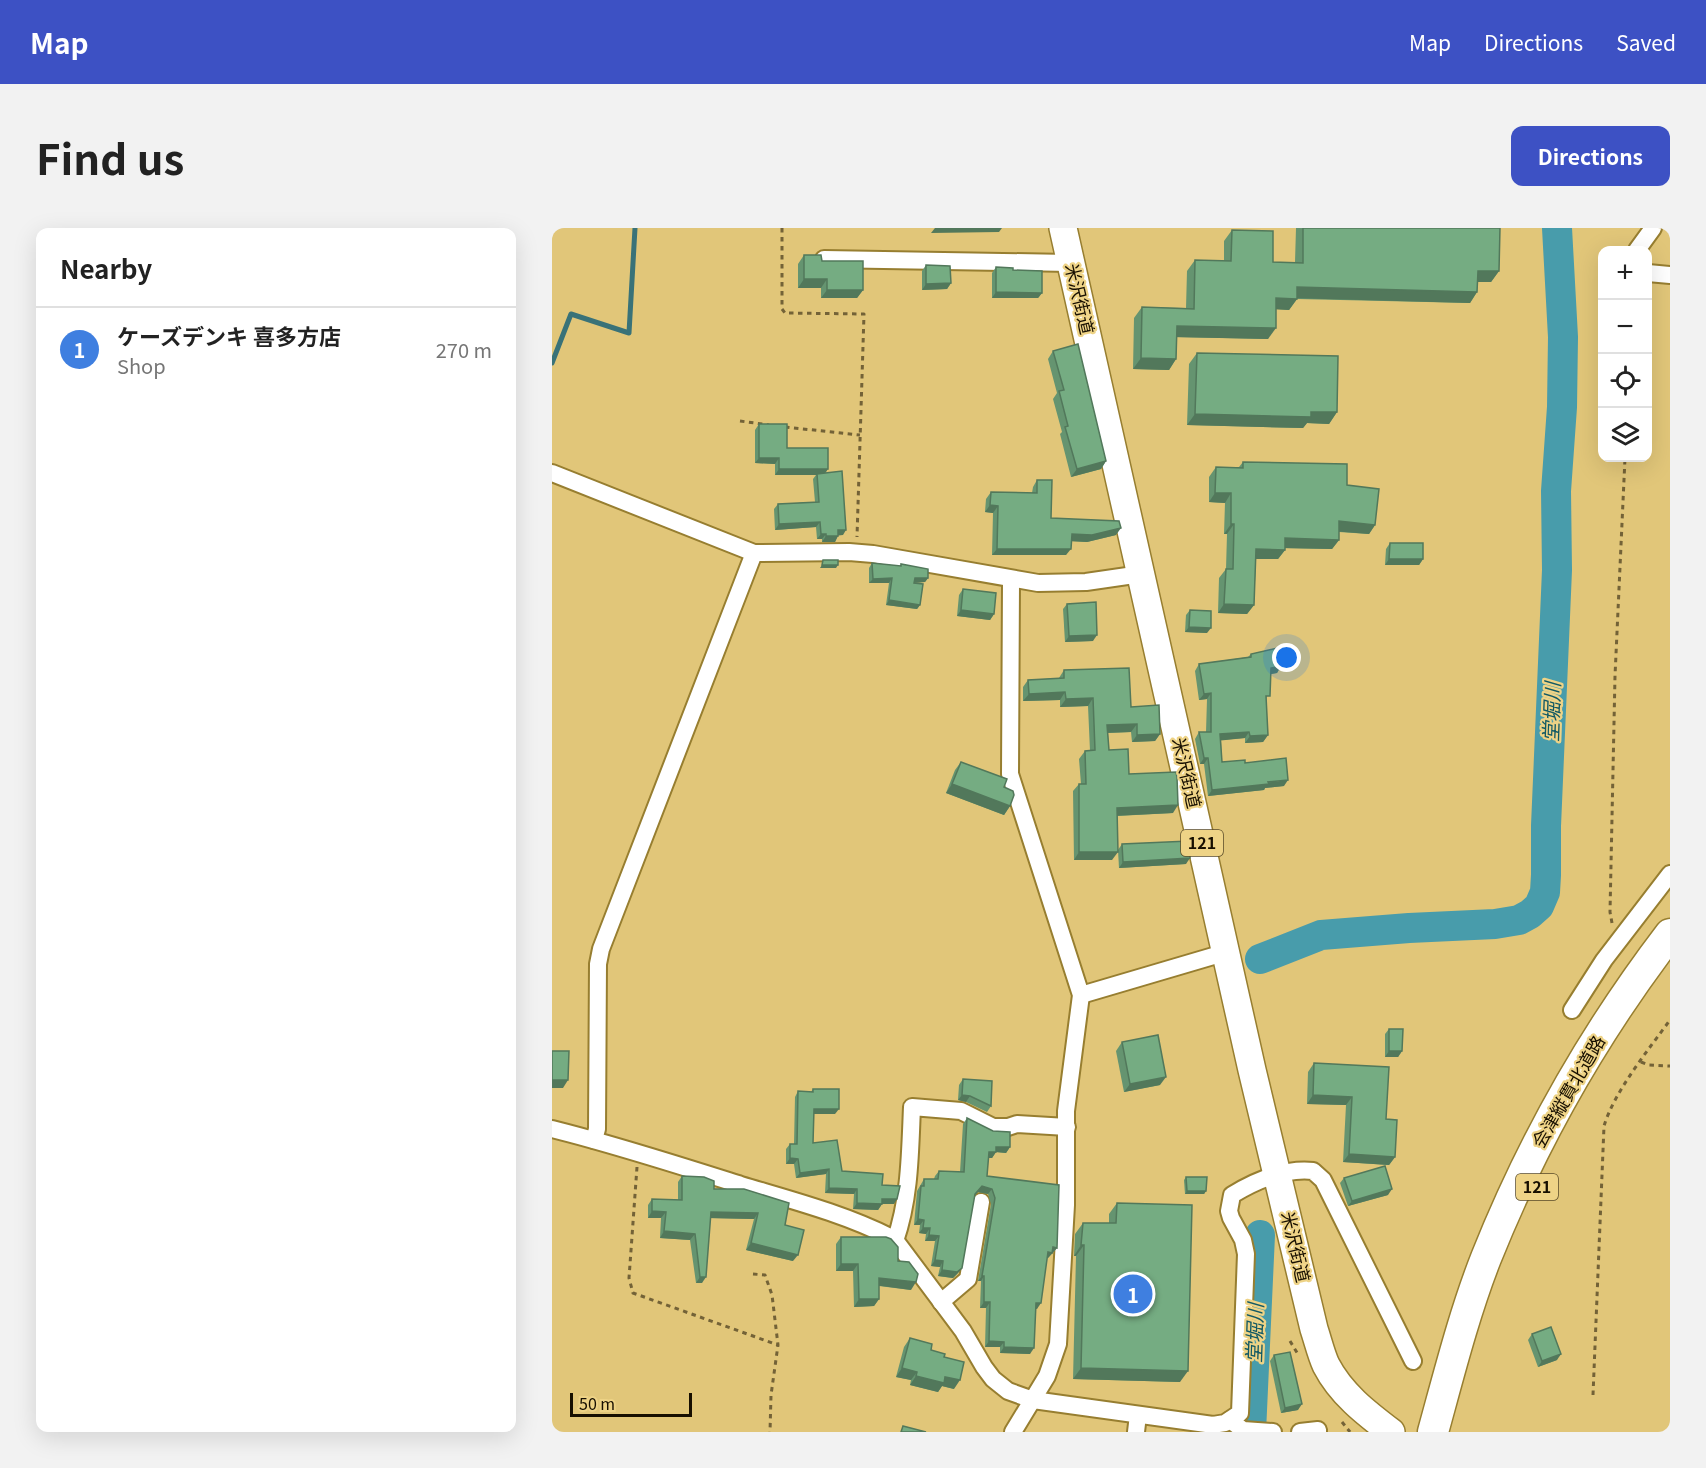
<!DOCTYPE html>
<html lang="en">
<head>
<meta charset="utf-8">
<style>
  body { margin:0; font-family:Georgia,"Noto Sans JP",serif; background:#f2f2f2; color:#222 }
  .controls { position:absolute; right:18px; top:18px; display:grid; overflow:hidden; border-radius:12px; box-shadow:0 6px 24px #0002 }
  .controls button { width:54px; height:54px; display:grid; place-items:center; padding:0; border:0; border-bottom:2px solid #e0e0e0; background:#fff; color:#222; font:30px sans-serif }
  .scale { position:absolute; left:18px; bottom:15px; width:122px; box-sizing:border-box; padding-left:6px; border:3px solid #170f00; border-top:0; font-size:16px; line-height:21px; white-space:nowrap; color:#170f00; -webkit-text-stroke:4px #eed386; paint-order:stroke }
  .you { position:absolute; left:735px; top:430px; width:21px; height:21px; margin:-15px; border:4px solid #fff; border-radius:50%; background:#1a73e8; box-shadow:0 0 0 9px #1a73e833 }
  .badge { display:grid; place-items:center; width:39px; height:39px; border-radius:50%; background:#3d51c4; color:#fff; font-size:20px; font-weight:700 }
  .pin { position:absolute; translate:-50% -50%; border:3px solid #fff; box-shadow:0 2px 6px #0006 }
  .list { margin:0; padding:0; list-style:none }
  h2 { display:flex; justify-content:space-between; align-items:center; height:78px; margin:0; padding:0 24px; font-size:26px }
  h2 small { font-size:20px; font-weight:400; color:#767676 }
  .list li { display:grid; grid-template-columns:39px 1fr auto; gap:18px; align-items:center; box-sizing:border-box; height:84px; padding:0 24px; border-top:2px solid #e0e0e0 }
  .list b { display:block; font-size:22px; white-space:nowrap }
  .list p { margin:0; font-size:20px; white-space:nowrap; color:#767676 }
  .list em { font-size:20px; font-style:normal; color:#767676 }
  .icon { flex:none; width:33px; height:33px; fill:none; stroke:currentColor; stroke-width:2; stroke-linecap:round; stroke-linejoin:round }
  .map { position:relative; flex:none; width:1118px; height:1204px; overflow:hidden; border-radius:12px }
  header { display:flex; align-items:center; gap:36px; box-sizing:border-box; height:84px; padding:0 30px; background:#3d51c4; color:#fff }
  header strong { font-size:28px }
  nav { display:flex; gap:33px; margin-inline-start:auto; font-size:21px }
  .intro { display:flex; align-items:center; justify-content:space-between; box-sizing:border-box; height:144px; padding:0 36px }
  h1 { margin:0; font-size:42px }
  .button { padding:15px 27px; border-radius:12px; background:#3d51c4; color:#fff; font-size:21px; font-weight:700 }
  main { display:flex; gap:36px; padding:0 36px }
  aside { flex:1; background:#fff; border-radius:12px; box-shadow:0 6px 24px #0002 }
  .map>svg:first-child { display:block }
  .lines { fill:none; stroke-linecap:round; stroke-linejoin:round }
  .stream { stroke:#397278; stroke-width:5 }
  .river { stroke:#489cab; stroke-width:30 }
  .minor-casing { stroke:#977e30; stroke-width:20 }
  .trunk-casing { stroke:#977e30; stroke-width:30 }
  .motorway-casing { stroke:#977e30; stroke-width:33 }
  .path { stroke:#736237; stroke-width:3; stroke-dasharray:4.5 4.5; stroke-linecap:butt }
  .minor { stroke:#fff; stroke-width:16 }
  .trunk { stroke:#fff; stroke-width:27 }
  .motorway { stroke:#fff; stroke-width:30 }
  .wall { fill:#659470 }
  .shaded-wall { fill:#52785b }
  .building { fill:#75ac82; stroke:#52785b; stroke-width:1.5 }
  .labels { text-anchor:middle; stroke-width:4.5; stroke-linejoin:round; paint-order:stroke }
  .shield { fill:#eed386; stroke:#584a28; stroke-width:1.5 }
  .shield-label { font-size:16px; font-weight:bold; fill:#170f00 }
  .street-label { font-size:18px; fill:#170f00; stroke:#eed386 }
  .water-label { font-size:20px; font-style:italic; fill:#125964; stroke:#eed386 }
</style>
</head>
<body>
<header>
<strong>Map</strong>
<nav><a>Map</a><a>Directions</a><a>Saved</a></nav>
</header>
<div class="intro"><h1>Find us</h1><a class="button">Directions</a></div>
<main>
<aside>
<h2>Nearby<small></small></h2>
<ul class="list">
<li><span class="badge" style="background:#3f7fe0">1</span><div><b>ケーズデンキ 喜多方店</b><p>Shop</p></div><em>270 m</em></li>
</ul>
</aside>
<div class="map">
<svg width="1118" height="1204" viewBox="0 0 1118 1204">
  <rect width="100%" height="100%" fill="#e1c679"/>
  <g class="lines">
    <path class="stream" d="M0,135L19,86L77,105L83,0"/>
    <g class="river">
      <path d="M708,731L769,707L857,700L943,696L967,692L978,686L987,678L993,664L994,647V598L1005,342L1004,263L1010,179L1011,109L1005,0"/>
      <path d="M699,1204L708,1007"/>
    </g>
    <g class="minor-casing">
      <g id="minor">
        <path d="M1085,22L1101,0"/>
        <path d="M272,31L518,35"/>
        <path d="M1096,45L1118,47"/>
        <path d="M0,245L202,325L297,324L321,326L486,355L534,354L589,346"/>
        <path d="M459,355L458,546L529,767L514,883V977L506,1116L495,1148L461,1204"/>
        <path d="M529,767L675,724"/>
        <path d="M1020,782L1052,732L1118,646"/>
        <path d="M0,901C64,917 126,937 189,957C239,972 293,986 340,1010L346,1016L411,1103L432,1139L441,1151L456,1163L481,1172L661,1197L673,1195L688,1185L694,1026L691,1012L679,990L677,983L680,967C703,953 733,940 761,943L771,952L861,1133"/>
        <path d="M42,912L45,901L46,736L49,721L202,325"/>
        <path d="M343,1013C358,970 358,925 360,879L409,883L441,899H456L465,896L515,899"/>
        <path d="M389,1074L416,1051L429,974"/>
        <path d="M678,1192L691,1202L721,1204"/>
        <path d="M584,1204L586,1187"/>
        <path d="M748,1204L766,1202V1204"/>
      </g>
    </g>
    <g class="trunk-casing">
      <path id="trunk" d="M511,0L700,842L762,1101C766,1113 769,1126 774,1137C789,1166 814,1185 839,1204"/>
    </g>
    <g class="motorway-casing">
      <path id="motorway" d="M881,1204C897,1146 912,1086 934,1030C980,915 1043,804 1118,706"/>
    </g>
    <g class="path">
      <path d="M230,0V81L233,85L312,86L305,309"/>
      <path d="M188,193L217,197"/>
      <path d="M233,199L308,207"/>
      <path d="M1060,695L1058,684L1063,448L1073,230"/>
      <path d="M1089,834L1097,837L1118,838"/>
      <path d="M85,939L77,1050L81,1065L226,1117"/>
      <path d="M201,1046L213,1047L220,1067L226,1117L219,1167L218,1204"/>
      <path d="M738,1113L747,1128"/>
      <path d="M1041,1167L1052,898C1062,864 1097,821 1118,792"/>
      <path d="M790,1194L798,1204"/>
    </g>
    <use href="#minor" class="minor"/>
    <use href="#trunk" class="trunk"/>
    <use href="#motorway" class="motorway"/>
  </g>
  <g class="wall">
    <path d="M744,0H948L947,43L939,54H926L925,64L918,75L745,71L737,82L724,81L716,111L625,109L624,131L617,142L581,141L582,90L590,79L634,80L635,43L643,32L672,33V13L680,2L721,34H743Z"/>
    <path d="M252,27L270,33L311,62L305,70H269V60H246V36Z"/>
    <path d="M374,37L399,55L395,61L370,62V43Z"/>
    <path d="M444,39L461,42L490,65L486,70H440V45Z"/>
    <path d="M501,123L554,233L549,241L519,249L508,206L510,204L501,171L505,165L496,131Z"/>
    <path d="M645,125L785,184L777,196L755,195L751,200L635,197L637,136Z"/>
    <path d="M207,196L235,220L274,245L291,307H286L283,314H270V311H265L264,299L223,302L222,281L226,276L263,274L261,251L264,247H223V236L203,235V202Z"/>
    <path d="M691,234L795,257L823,297L817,306L787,304V312L780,321L733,320V322L726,331H704L702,377L695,386L666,385L667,350L674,341L675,306H672L673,275L657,274V249L664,239H687Z"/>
    <path d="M485,252L499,290L564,307L535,314L519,313L514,327H440L441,285L433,284L434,271L439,264L480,265L481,259Z"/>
    <path d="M838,315L871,331L867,337H833L834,321Z"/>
    <path d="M320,335L348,338L349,336L376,350L373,354L362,355L368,377L365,381L334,377L337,355H317V340Z"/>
    <path d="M411,361L442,386L438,392L405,388L407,367Z"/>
    <path d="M515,376L541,413L513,414L511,381Z"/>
    <path d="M638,382L655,405L633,404L634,387Z"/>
    <path d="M699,426L729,438L725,445L718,446L714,473L716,507L711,514L693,515V510L669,512L670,534L693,535L732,558L713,560L712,562L656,568L652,536H648L643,511L647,504H654L655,471L647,472L643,443L647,436L696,429Z"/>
    <path d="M512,442L579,479L608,506L603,513L580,514L579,504L556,505L557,522L577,546L621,585L565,588L560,632H522L521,563L527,556H529L527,531L533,523H538L536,478L508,479V472L471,473V459L476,452L507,450Z"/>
    <path d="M409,534L452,559L458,578L452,587L394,565L403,542Z"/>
    <path d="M570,616L634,636L567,640L566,622Z"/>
    <path d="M837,801L850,823L846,829H833V806Z"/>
    <path d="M570,814L608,857L572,864L564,823Z"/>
    <path d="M762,835L834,891L843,929L837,937L791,934L794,877L755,876L756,844Z"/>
    <path d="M411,851L439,878L435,884L414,874L406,872L407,857Z"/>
    <path d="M261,861L283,886H262L261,915L290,943L330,957L342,976H330L326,982L301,981L302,966L273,965L274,946L244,950L242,936H234V921L238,916H242L243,869L246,863L259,864Z"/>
    <path d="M415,890L458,919L454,925L444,924L440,930H436L435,948L505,1020L496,1030H495L485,1081H484L478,1126L448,1125V1119H433L434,1080H428L429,1053H426L439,976L436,966L426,964L422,968L410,1040L406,1045L401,1050L386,1048L388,1039L379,1038L383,1013H373L374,1006L367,1005L368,997H362L365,963L372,951H382L383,948L387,943L408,944L411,896Z"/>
    <path d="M130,948L162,961L233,997L241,1033L194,1022L202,991L158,990L150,1055H144L138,1012L108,1010L109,990H96V977L100,971L126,972V954Z"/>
    <path d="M634,949L654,963L652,966H633L632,952Z"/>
    <path d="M792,950L836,967L796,978L788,955Z"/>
    <path d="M565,975L628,1154L521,1151L524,1028H522L523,1006L531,995H557V986Z"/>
    <path d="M289,1009L346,1033L359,1062L327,1058V1071L322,1078L302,1079L301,1043H284V1016Z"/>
    <path d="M980,1106L1005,1132L986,1139L976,1112Z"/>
    <path d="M358,1110L392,1129L402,1161L390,1158L386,1164L358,1157L359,1152L344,1149L352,1119Z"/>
    <path d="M722,1127L746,1182L729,1185L718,1133Z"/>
  </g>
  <g class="shaded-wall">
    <path d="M383,0H450L447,4L379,5Z"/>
    <path d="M926,43H947L939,54H918Z"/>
    <path d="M252,51H275L269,60H246Z"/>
    <path d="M399,55L395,61L370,62L374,56Z"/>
    <path d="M745,59L925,64L918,75L737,70Z"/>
    <path d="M275,62H311L305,70H269Z"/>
    <path d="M444,64L490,65L486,70H440Z"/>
    <path d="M724,70L745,71L737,82L716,81Z"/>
    <path d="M625,98L724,100L716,111L618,109Z"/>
    <path d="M589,130L624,131L617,142L581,141Z"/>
    <path d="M759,184H785L777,196L755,195L751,200L635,197L643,186Z"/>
    <path d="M207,230H227L223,236L203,235Z"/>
    <path d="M554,233L549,241L519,249L525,241Z"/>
    <path d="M227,241H276L272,247H223Z"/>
    <path d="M663,265H679L673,275L657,274Z"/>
    <path d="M438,277L446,278L441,285L433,284Z"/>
    <path d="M787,293L823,297L817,306L780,303Z"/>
    <path d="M268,294L264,299L223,302L227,296Z"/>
    <path d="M679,296H682L675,306H672Z"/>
    <path d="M569,300L564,307L535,314L515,313L520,306Z"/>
    <path d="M286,302H294L291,307L282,308Z"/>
    <path d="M269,306H274L270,311H265Z"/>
    <path d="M274,308H286L283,314H270Z"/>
    <path d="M733,310L787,312L780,321L727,320Z"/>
    <path d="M445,321H519L514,327H440Z"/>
    <path d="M704,321L733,322L726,331H697Z"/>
    <path d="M837,331H871L867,337H833Z"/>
    <path d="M270,337H286L284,340H268Z"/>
    <path d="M340,350L337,355H317L321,351Z"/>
    <path d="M363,350H376L373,354L359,355Z"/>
    <path d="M337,372L368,377L365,381L334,377Z"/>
    <path d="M672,376L702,377L695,386L666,385Z"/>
    <path d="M409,382L442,386L438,392L405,388Z"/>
    <path d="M637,399L659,400L655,405L633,404Z"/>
    <path d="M545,407L541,413L513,414L517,408Z"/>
    <path d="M729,438L725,445L714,447L719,440Z"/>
    <path d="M513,464L508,472L471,473L477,466Z"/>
    <path d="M659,465L655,471L647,472L652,466Z"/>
    <path d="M541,470L536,478L508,479L514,471Z"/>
    <path d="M585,496L579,504L550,505L555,497Z"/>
    <path d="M697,504L693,510L664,513L668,506Z"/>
    <path d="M608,506L603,513L580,514L585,507Z"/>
    <path d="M716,507L711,514L693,515L698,508Z"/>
    <path d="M652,530H656L652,536H648Z"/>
    <path d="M736,552L732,558L713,560L712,562L656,568L660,562Z"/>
    <path d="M400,556L458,578L452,587L394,565Z"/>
    <path d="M626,577L621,585L560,588L565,580Z"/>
    <path d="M527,624H566L560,632H522Z"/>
    <path d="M638,630L634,636L567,640L571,634Z"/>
    <path d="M837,823H850L846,829H833Z"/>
    <path d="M614,849L608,857L572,864L578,856Z"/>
    <path d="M0,852H16L11,860H0Z"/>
    <path d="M410,867L418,868L414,874L406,872Z"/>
    <path d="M761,867L800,869L794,877L755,876Z"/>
    <path d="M262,881H287L283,886H258Z"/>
    <path d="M444,919H458L454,925L444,924L440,930H433L437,924Z"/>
    <path d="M797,926L843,929L837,937L791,934Z"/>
    <path d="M238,930L246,931L242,936H234Z"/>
    <path d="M277,941L274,946L244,950L248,945Z"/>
    <path d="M430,958L440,961L436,966L426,964L419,972Z"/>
    <path d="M277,960L305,961L302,966L273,965Z"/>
    <path d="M840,961L836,967L796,978L800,973Z"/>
    <path d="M635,963H654L652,966H633Z"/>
    <path d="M330,971H345L342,976H326Z"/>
    <path d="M305,975L330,976L326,982L301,981Z"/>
    <path d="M100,983L114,984L109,990H96Z"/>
    <path d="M159,984L206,985L202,991L155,990Z"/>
    <path d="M366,991L372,992L368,997H362Z"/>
    <path d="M371,1000H378L374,1006L367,1005Z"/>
    <path d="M112,1003L143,1006L138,1012L108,1010Z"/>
    <path d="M377,1007L387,1008L383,1013H373Z"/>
    <path d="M199,1015L246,1027L241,1033L194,1022Z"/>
    <path d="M529,1017H532L524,1028H522Z"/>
    <path d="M501,1019L505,1020L496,1030H492Z"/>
    <path d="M383,1032L391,1033L388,1039L379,1038Z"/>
    <path d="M289,1036H306L301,1043H284Z"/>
    <path d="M410,1040L406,1045L401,1050L386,1048L390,1042Z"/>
    <path d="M430,1048H432L429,1053H426Z"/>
    <path d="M148,1049H154L150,1055H144Z"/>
    <path d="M327,1050L364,1054L359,1062L322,1057Z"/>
    <path d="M307,1071H327L322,1078L302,1079Z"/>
    <path d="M432,1074H438L434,1080H428Z"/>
    <path d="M484,1075H489L485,1081L480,1080Z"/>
    <path d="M437,1113L452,1114L448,1119H433Z"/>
    <path d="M452,1119L482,1120L478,1126L448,1125Z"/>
    <path d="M1009,1126L1005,1132L986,1139L990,1133Z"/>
    <path d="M350,1140L365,1144L359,1152L344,1149Z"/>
    <path d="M529,1140L636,1143L628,1154L521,1151Z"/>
    <path d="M364,1148L393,1149L408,1152L402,1161L390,1158L386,1164L358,1157Z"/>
    <path d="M750,1176L746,1182L729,1185L733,1180Z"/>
  </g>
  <g class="building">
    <path d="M751,0H948L947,43H926L925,64L745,59V71L724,70V100L625,98L624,131L589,130L590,79L642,81L643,32L679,33L680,2L721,3V34L751,35Z"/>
    <path d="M252,27H269L270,33H311V62H275V51H252Z"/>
    <path d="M374,37L398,38L399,55L374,56Z"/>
    <path d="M444,39L461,40V42L490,43V65L444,64Z"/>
    <path d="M526,116L554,233L525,241L513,199L516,198L507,163L512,162L501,123Z"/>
    <path d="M645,125L786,128L785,184H759V189L643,186Z"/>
    <path d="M207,196H235V220H276V241H227V230H207Z"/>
    <path d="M691,234L795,236V257L827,261L823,297L787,293V312L733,310V322L704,321L702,377L672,376L674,341H681L682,296H679V265H663L664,239L691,240Z"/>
    <path d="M290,243L294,302H286V308H274V306H269L268,294L227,296L226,276L267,274L265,246Z"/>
    <path d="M485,252H500L499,290L567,293L569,300L540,307L520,306L519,321H445L446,278L438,277L439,264L485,265Z"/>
    <path d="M838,315H871V331H837Z"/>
    <path d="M271,332H286V337H270Z"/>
    <path d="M320,335L349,338V336L376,341V350H363L362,355L371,356L368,377L337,372L340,350L321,351Z"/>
    <path d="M411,361L444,365L442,386L409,382Z"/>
    <path d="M544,374L545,407L517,408L515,376Z"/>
    <path d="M638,382L659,383V400L637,399Z"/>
    <path d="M726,420L729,438L719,440L718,468H714L716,507L698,508L697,504L668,506L670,534L693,532V535L734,530L736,552L716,554L717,556L660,562L656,530H652L647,504H659V465L652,466L647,436L699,429V426Z"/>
    <path d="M577,440L579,479L607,477L608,506L585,507V496L555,497L557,522L576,521L577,546L624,544L625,549L626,577L565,580L566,624H527V556H534L533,523L543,522L541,470L514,471L513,464L477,466L476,452L512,450V442Z"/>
    <path d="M409,534L455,551L452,559L461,563L462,567L458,578L400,556Z"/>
    <path d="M637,613L638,630L571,634L570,616Z"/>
    <path d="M837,801H851L850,823H837Z"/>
    <path d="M606,807L614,849L578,856L570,814Z"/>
    <path d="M0,823H17L16,852H0Z"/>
    <path d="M762,835L837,839L834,891L845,892L843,929L797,926L800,869L761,867Z"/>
    <path d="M411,851L440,853L439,878L418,868L410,867Z"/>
    <path d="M261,861H287V881H262L261,915L285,912L290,943L331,946L330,957L348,958L345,971H330V976L305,975V961L277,960V941L248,945L246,931L238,930V916H245L246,863L261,864Z"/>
    <path d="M415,890L441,903L458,904V919H444V924H437L435,948L507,957L505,1020L501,1019L500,1025L496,1024L489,1075H484L482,1120L452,1119V1114L437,1113L438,1074H432V1048H430L443,970L440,961L430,958L423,966L410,1040L405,1044L390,1042L391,1033L383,1032L387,1008L377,1007L378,1000H371L372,992L366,991L369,958H372V951H386L387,943L412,944Z"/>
    <path d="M833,938L840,961L800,973L792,950Z"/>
    <path d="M130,948L152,949L162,953V961H192L237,975L233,997L252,1002L246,1027L199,1015L206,985L159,984L154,1049H148L143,1006L112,1003L114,984L100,983V971L130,972Z"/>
    <path d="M634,949H655L654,963H635Z"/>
    <path d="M565,975L640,977L636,1143L529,1140L532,1017H529L531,995H564Z"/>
    <path d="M289,1009H334L339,1011L346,1019V1033L357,1034L366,1046L364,1054L327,1050V1071H307L306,1036H289Z"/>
    <path d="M999,1099L1009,1126L990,1133L980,1106Z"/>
    <path d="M358,1110L380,1116L379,1122L393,1126L392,1129L412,1134L408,1152L393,1149L392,1155L364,1148L365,1144L350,1140Z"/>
    <path d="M738,1124L750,1176L733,1180L722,1127Z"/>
    <path d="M351,1198L374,1204H349Z"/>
  </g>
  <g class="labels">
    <g class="shield">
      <rect x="629" y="602" width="42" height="26" rx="4.5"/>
      <rect x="964" y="946" width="42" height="26" rx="4.5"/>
    </g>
    <g class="shield-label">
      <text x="650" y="621">121</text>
      <text x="985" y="965">121</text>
    </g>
    <g class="street-label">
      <text transform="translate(527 71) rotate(77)" y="6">米沢街道</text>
      <text transform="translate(634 545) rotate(77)" y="6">米沢街道</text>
      <text transform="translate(1017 864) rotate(-60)" y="6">会津縦貫北道路</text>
      <text transform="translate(743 1019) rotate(77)" y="6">米沢街道</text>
    </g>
    <g class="water-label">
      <text transform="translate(1000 484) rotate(-88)" y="7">堂堀川</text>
      <text transform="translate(703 1105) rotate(-88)" y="7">堂堀川</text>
    </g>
  </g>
</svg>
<div class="controls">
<button>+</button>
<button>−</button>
<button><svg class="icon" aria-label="locate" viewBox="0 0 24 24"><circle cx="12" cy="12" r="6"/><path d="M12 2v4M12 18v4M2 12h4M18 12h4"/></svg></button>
<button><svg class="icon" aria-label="layers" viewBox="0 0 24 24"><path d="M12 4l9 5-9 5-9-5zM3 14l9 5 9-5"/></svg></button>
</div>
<div class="scale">50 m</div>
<div class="you"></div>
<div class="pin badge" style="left:581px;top:1066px;background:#3f7fe0">1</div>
</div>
</main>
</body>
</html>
